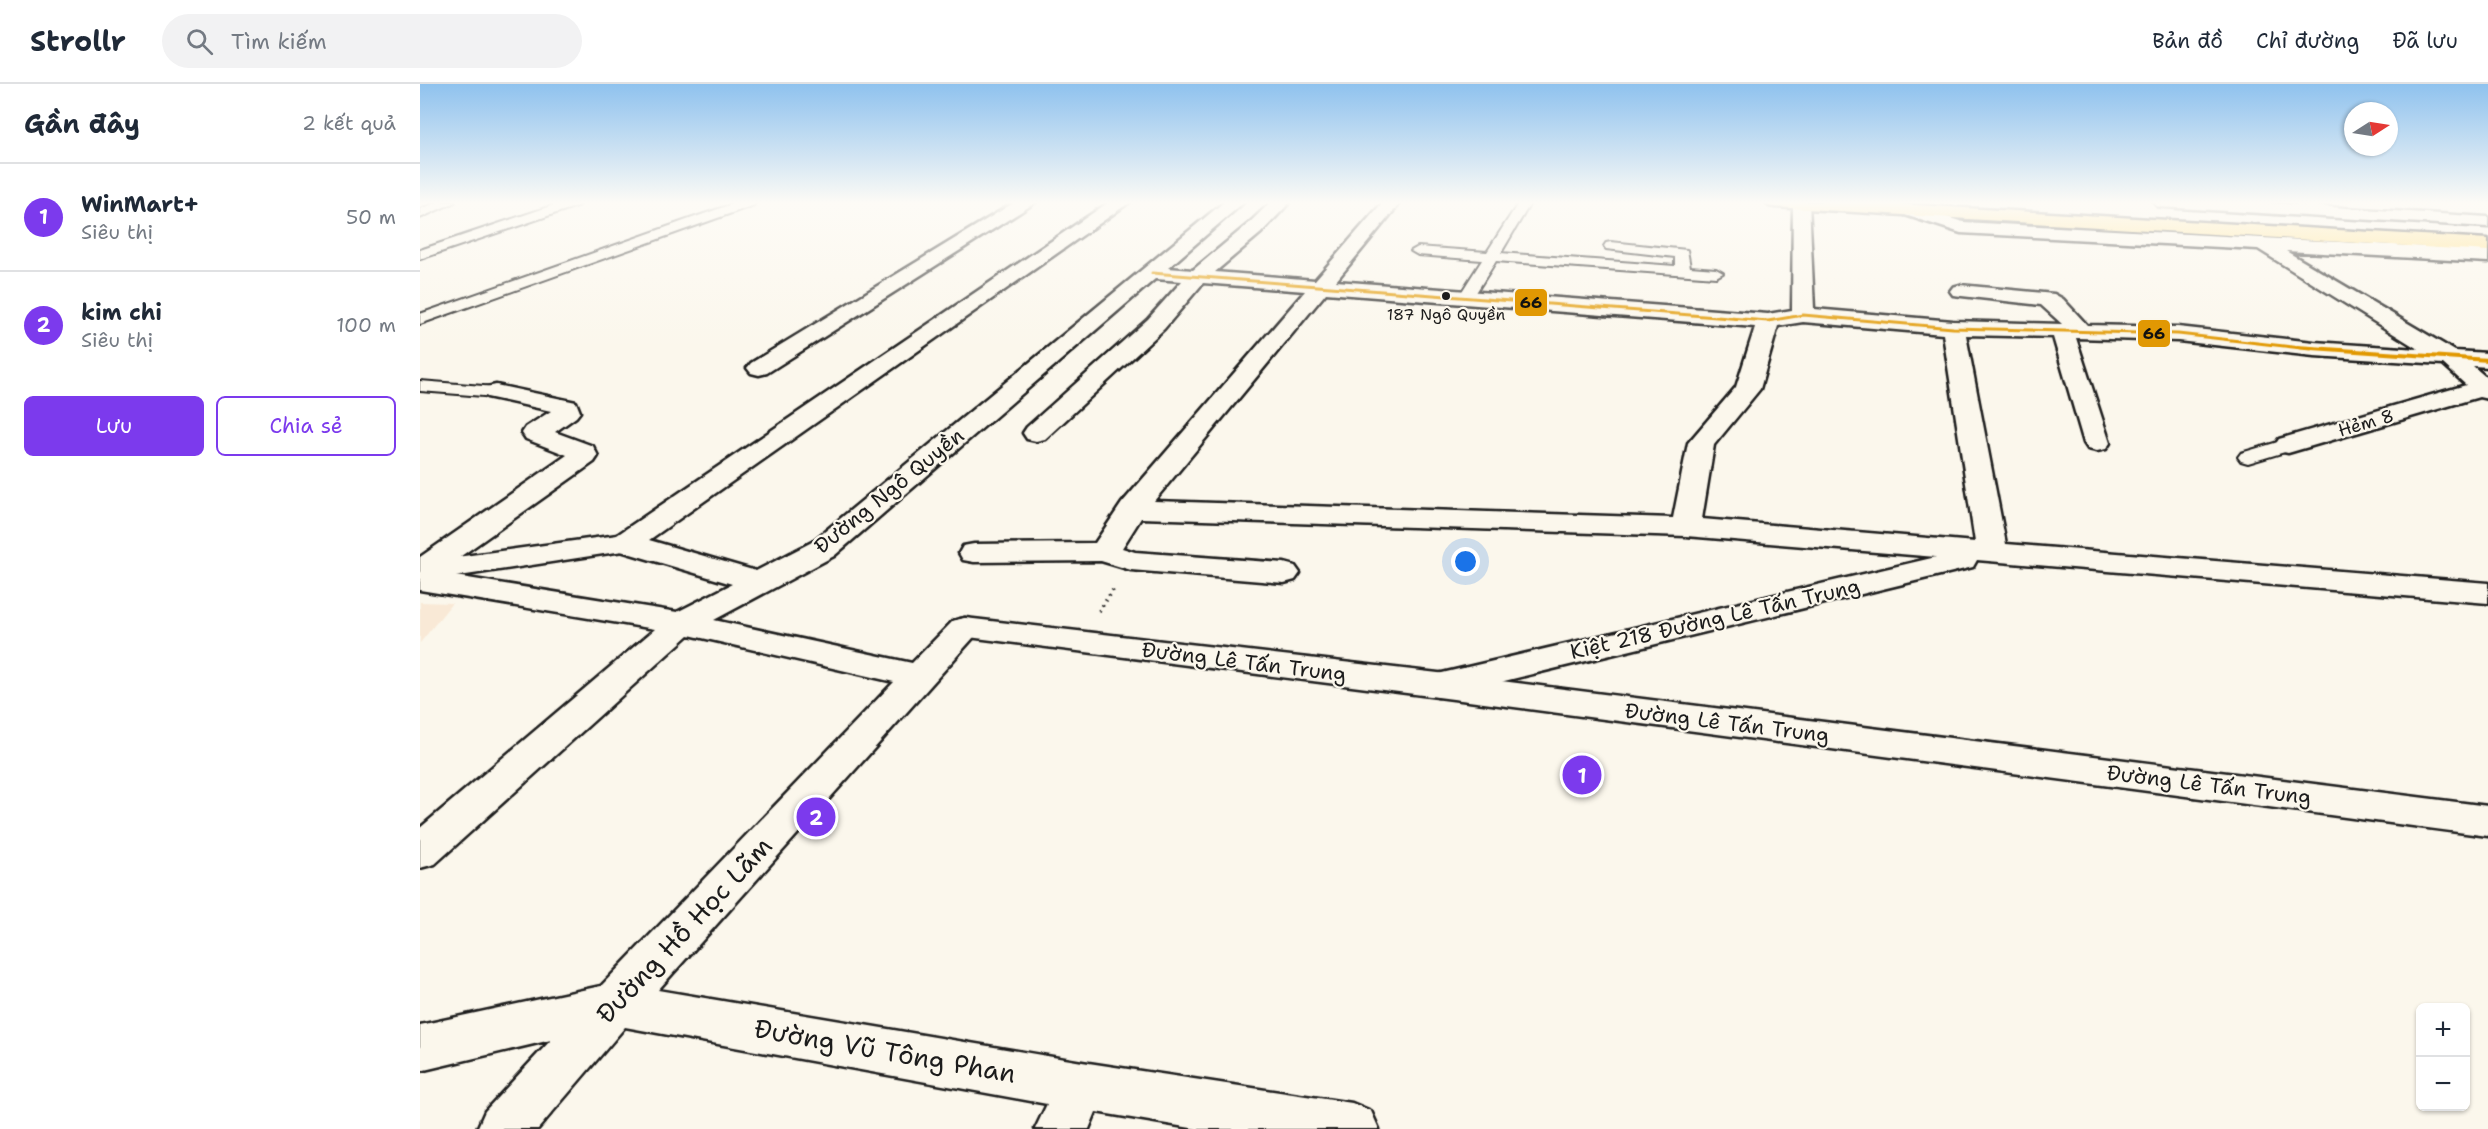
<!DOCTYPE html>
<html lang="vi">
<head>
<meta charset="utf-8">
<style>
  body { margin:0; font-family:"Shantell Sans",sans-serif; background:#f2f2f3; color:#1f2937 }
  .controls { position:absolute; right:18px; bottom:18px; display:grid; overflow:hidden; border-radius:9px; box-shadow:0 2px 4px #0004 }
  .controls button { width:54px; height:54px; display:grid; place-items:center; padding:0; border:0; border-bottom:2px solid #e0e1e3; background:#fff; color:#1f2937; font:30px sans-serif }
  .compass { position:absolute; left:1924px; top:18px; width:54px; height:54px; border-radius:50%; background:#fff; box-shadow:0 2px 4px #0004; rotate:78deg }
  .you { position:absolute; left:1046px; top:478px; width:21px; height:21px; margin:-15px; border:4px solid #fff; border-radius:50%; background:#1a73e8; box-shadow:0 0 0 9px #1a73e833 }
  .badge { display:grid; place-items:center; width:39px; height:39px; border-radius:50%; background:#7c3aed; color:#fff; font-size:20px; font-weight:700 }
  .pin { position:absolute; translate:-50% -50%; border:3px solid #fff; box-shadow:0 2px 6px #0006 }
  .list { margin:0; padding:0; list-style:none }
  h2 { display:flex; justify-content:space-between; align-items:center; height:78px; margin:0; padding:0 24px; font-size:26px }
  h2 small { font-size:20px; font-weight:400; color:#747a83 }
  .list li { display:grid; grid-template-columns:39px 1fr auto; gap:18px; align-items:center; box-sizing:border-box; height:108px; padding:0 24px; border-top:2px solid #e0e1e3 }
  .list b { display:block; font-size:22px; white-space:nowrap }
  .list p { margin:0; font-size:20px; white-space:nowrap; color:#747a83 }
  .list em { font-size:20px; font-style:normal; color:#747a83 }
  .actions { display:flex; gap:12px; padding:18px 24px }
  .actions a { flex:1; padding:14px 0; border:2px solid #7c3aed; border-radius:9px; text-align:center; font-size:21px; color:#7c3aed }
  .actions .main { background:#7c3aed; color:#fff }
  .icon { flex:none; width:33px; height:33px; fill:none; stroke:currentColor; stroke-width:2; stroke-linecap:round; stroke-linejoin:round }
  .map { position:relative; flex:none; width:2068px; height:1045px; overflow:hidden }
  header { display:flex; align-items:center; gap:36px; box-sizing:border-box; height:84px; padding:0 30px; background:#fff; border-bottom:2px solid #e0e1e3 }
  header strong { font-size:28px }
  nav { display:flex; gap:33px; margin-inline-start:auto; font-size:21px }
  .search { width:420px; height:54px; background:#f2f2f3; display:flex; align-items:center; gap:15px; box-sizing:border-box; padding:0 21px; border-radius:33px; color:#747a83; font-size:22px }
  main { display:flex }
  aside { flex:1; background:#fff }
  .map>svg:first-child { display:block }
  .built { fill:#f9e9d6 }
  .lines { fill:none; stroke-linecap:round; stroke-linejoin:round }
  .lane-casing { stroke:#1c1c1c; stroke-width:4 }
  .street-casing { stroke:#1c1c1c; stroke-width:5 }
  .secondary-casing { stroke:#1c1c1c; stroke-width:5 }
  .highway-casing { stroke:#1c1c1c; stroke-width:5 }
  .path { stroke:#1c1c1c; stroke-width:4; stroke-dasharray:1.5 4.5; stroke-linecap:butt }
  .lane { fill:#fbf7ec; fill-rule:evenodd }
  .street { fill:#fbf7ec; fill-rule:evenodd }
  .secondary { fill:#fbf7ec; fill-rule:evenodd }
  .highway { fill:#ffdf80; fill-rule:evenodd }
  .bus-1-far1-casing { stroke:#fbf7ec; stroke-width:6 }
  .bus-1-casing { stroke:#fbf7ec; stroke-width:8 }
  .bus-1-far1 { stroke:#e19803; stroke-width:3 }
  .bus-1 { stroke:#e19803; stroke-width:4 }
  .bus-dot { fill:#1c1c1c; stroke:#fbf7ec; stroke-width:2 }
  .labels { text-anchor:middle; stroke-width:4.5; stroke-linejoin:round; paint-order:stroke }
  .far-bus-label { font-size:16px; fill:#1c1c1c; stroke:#fbf7ec }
  .far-street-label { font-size:18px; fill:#1c1c1c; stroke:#fbf7ec }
  .street-label { font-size:21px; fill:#1c1c1c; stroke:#fbf7ec }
  .near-street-label { font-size:26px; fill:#1c1c1c; stroke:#fbf7ec }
  .line-badge { stroke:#fbf7ec; stroke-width:2 }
  .pale-badge-label { font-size:16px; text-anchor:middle; font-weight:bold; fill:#111 }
</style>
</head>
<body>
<header>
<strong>Strollr</strong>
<div class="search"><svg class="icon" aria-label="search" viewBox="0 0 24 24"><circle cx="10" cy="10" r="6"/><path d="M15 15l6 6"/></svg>Tìm kiếm</div>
<nav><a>Bản đồ</a><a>Chỉ đường</a><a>Đã lưu</a></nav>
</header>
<main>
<aside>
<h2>Gần đây<small>2 kết quả</small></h2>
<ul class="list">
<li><span class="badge">1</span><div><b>WinMart+</b><p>Siêu thị</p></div><em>50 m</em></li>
<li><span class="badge">2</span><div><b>kim chi</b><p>Siêu thị</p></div><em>100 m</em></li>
</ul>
<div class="actions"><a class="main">Lưu</a><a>Chia sẻ</a></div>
</aside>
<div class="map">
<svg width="2068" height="1045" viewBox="0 0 2068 1045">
  <rect width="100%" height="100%" fill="#fbf7ec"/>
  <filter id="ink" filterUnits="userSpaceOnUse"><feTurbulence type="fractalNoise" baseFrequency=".0167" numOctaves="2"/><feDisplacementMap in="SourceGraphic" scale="12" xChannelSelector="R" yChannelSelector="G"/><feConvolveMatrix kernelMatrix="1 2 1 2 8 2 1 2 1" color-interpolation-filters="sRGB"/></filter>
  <g filter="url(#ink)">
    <path class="built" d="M0,518L32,519L0,559Z"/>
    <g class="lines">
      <g class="lane-casing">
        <g id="lane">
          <path d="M18,118H35L0,134V125Z"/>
          <path d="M143,118H162L160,121L0,175V166Z"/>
          <path d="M318,118H336L334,121L0,240V230Z"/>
          <path d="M1099,118H1111L1081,169L1255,182V173L1186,165L1184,162L1186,159L1191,158L1267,166L1270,183L1296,185L1303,189L1296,193L1076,177L1052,215L1047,217L1039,212L1062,176L998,171L991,167L998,163L1067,168Z"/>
          <path d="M0,297L76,303L82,304L85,308L82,312L76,313L0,307Z"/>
          <path d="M1868,355L1875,357L1878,361L1875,365L1828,379L1821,377L1818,373L1821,369Z"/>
        </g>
      </g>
      <g class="street-casing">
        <g id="street">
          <path d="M595,118H616L347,289L339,291L331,289L327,284L331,279Z"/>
          <path d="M689,118H710L229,456L336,487L392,458L804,118H824L748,184L773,186L827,141L851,118H870L841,149L795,188L895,196L963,118H981L916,197L1348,230L1372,226L1373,120L1389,118L1394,225L1533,237L1642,240L1621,221L1533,211L1530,207L1533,203L1540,201L1634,210L1643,215L1667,241L1758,243L1894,258L1998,265L1838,165L1541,149L1482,130L1479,126L1482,122L1488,121L1543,138L2068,166V178L1866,167L2035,267L2068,269V283L2053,282L2068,295V315L2059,313L1868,369L1859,367L1855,361L1859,355L2046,301L2023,280L1894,272L1758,257L1656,254L1690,359L1686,365L1677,367L1668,365L1664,359L1633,253L1546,251L1586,460L2068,499V519L1557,476L1553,483L1018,613L1005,609L1000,601L1005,593L1516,473L1266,452L721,434L702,464L715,468L864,479L875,482L880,489L875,496L864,499L711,486L681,477L554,478L543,476L539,469L543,462L554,460L675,459L702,419L885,207L783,199L744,245L625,355L616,357L607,355L603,349L607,343L728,235L762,197L735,195L414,472L294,536L492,579L533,537L545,534L557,537L562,544L238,906L662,978L932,1019L951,1027L959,1045H777L676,1028L669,1045H615L627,1020L205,943L118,1045H57L65,1027L131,956L0,987V941L181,902L474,598L269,551L15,780L0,784V744L235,545L0,506V473L147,371L106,355L102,349L106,343L131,327L67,313L64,308L67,303L76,301L156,318L160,328L156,333L135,348L173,362L178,372L174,378L17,489L257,528L312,500L194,465L190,459L194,453ZM906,209L1335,243L1316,303L1268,359L1253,434L734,417ZM1383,238L1523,250L1555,458L1282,435L1294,361L1340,305L1358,242Z"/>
          <path d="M1734,118H1831L2068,133V143L1743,123L1737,122Z"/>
        </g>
      </g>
      <g class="secondary-casing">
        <g id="secondary">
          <path d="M205,450L216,453L220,459L216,465L0,498V478Z"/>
          <path d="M545,534L1018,589L2068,722V752L1018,613L533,551L528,544L533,537Z"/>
        </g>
      </g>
      <g class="highway-casing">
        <path id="highway" d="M1346,118H1444L2068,155V167L1355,123L1349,122Z"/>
      </g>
      <path class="path" d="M679,527L693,506"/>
      <use href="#lane" class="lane"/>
      <use href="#street" class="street"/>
      <use href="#secondary" class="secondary"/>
      <use href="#highway" class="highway"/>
      <g class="bus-1-far1-casing">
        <path id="bus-1-far1" d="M732,189L1348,237L1383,231L1533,244L1758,250L1891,265"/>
      </g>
      <g class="bus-1-casing">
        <path id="bus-1" d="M1877,263L2068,276"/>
      </g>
      <use href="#bus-1-far1" class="bus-1-far1"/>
      <use href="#bus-1" class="bus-1"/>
    </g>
  </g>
  <linearGradient id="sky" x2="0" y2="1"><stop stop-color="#8fc2ee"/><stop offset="0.45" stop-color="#fdfbf6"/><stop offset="1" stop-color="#fdfbf6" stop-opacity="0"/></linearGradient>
  <rect width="2068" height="264" fill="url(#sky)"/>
  <circle class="bus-dot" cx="1026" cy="212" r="5"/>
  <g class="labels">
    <g class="far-bus-label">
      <text x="1026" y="236">187 Ngô Quyền</text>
    </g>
    <g class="far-street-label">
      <text transform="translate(1946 339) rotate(-16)" y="6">Hẻm 8</text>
    </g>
    <g class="street-label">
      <text transform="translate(469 407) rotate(-39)" y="7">Đường Ngô Quyền</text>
      <text transform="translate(1295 535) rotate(-13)" y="7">Kiệt 218 Đường Lê Tấn Trung</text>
      <text transform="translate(824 578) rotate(7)" y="7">Đường Lê Tấn Trung</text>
      <text transform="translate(1307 639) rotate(7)" y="7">Đường Lê Tấn Trung</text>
      <text transform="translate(1789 701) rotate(7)" y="7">Đường Lê Tấn Trung</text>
    </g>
    <g class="near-street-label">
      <text transform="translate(264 846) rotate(-47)" y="9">Đường Hồ Học Lãm</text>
      <text transform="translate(465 967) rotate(10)" y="9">Đường Vũ Tông Phan</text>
    </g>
  </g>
  <g class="line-badge">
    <rect x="1094" y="204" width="34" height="29" rx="6" fill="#e19803"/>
    <rect x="1717" y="235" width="34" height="29" rx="6" fill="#e19803"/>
  </g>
  <g class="pale-badge-label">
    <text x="1111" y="224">66</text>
    <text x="1734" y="255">66</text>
  </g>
</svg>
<div class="controls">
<button>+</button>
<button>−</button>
</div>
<svg class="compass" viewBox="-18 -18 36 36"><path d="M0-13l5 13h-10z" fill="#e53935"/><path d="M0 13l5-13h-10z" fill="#747a83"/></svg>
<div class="you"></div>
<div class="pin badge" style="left:1162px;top:691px">1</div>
<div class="pin badge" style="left:396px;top:733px">2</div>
</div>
</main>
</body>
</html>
